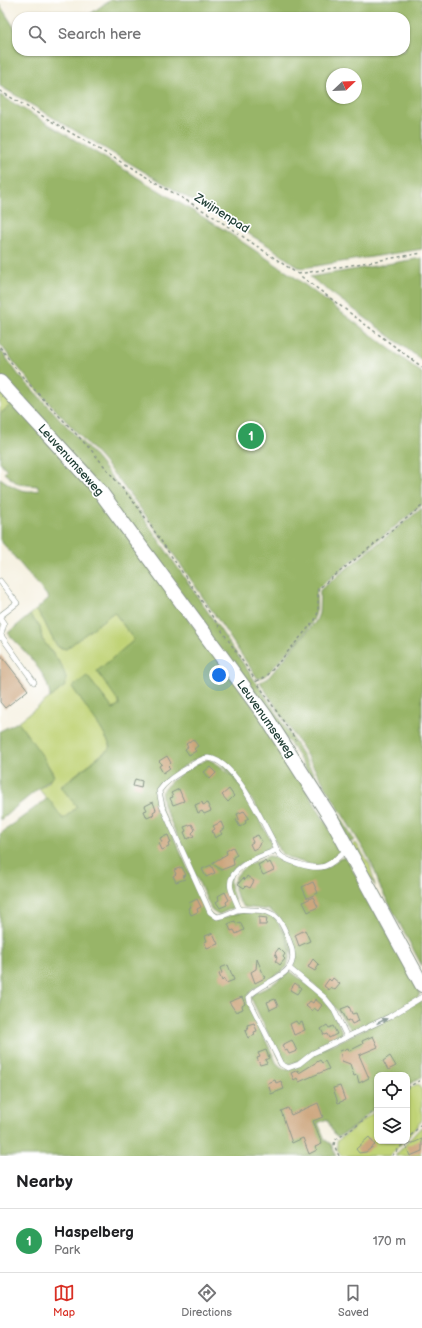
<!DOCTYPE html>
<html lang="en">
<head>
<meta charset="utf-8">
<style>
  body { margin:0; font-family:"Balsamiq Sans",sans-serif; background:#f6f6f6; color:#202124 }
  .controls { position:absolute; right:12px; bottom:12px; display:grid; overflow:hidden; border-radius:8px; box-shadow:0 1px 3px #0004 }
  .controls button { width:36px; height:36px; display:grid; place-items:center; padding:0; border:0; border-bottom:1px solid #e0e0e0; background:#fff; color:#202124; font:20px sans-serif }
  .compass { position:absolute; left:326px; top:68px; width:36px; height:36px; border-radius:50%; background:#fff; box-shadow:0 1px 3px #0004; rotate:67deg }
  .you { position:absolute; left:219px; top:675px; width:14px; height:14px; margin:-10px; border:3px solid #fff; border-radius:50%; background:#1a73e8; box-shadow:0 0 0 6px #1a73e833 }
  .badge { display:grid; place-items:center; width:26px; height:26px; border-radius:50%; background:#d93025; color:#fff; font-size:13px; font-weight:700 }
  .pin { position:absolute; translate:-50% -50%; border:2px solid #fff; box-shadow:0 1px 4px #0006 }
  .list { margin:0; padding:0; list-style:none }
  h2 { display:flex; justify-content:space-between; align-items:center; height:52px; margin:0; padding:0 16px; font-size:17px }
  h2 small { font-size:13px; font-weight:400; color:#757577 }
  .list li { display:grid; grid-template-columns:26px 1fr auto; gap:12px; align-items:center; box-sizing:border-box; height:64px; padding:0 16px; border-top:1px solid #e0e0e0 }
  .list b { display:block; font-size:15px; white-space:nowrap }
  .list p { margin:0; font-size:13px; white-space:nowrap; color:#757577 }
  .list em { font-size:13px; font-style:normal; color:#757577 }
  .icon { flex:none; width:22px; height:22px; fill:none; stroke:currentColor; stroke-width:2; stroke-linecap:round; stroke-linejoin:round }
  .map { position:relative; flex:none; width:422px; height:1156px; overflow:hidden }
  .search { position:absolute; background:#fff; box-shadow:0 1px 3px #0004; left:12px; right:12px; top:12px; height:44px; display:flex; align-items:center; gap:10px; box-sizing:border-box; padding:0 14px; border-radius:16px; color:#757577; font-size:15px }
  .sheet { height:116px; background:#fff }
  nav { display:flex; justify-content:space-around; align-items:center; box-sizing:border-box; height:56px; border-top:1px solid #e0e0e0; background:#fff; font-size:11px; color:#757577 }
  nav a { display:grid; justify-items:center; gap:2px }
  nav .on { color:#d93025 }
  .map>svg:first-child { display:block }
  .green { fill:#c0d376; stroke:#708855 }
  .forest { fill:#98b567; stroke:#5c794e; fill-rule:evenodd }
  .building { fill:#cca67e }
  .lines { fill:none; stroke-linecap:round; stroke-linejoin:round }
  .service-casing { stroke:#8a968a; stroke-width:6 }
  .secondary-casing { stroke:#8a968a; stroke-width:16 }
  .path { stroke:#8a968a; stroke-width:1.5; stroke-dasharray:3 3; stroke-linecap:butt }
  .service { stroke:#fff; stroke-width:5 }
  .secondary { stroke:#fff; stroke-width:14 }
  .oneway { fill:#8f9e9a }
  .labels { text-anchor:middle; stroke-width:3.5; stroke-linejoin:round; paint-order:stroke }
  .street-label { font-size:12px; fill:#1f3d34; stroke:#fff }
</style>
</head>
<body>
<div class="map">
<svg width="422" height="1156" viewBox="0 0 422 1156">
  <rect width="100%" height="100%" fill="#fff"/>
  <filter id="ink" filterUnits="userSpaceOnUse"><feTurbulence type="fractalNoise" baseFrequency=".025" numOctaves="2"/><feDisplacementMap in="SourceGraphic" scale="8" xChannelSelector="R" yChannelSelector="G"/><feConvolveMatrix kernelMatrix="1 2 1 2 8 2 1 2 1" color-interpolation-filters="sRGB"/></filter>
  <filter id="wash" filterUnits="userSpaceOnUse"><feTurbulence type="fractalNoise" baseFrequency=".012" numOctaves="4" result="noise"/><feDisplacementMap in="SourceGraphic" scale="16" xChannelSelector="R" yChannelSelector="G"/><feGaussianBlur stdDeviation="0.9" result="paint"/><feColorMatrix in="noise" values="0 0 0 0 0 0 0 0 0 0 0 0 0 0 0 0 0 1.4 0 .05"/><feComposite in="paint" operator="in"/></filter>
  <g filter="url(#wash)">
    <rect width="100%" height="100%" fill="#f5f0df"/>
    <g class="green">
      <path d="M0,389L13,403L0,414Z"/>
      <path d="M36,610C47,622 48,634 58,647L66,649L114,612L134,640L128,646L119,706L113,709L87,676L101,729L111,747L61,786L77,807L63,819L39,789L49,782L53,773L18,722L65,686L62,666L42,639L40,627L30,615Z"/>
      <path d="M356,843L370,865L375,886L351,846Z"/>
      <path d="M417,1084L422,1090V1120L407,1138V1090Z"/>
      <path d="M377,1110V1141H404L390,1156H341L337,1149V1141Z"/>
      <path d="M422,1126V1145L419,1147L421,1156H395Z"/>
    </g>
    <g class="forest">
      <path d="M110,0H422V249L303,268L298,267L269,246L0,86V5L17,32V51H405V17H86ZM332,74H356V98H332Z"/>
      <path d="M0,95L223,229L293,276L422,373V505L318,588C314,597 319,607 314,618C306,635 280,660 266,675L258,679C212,612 168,542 117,478C80,432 35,393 0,344Z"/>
      <path d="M422,258V360L310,277Z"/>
      <path d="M0,349L18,374L91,452L139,511L275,710L354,840L350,843L293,748L0,375Z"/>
      <path d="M13,403L80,473L270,729L342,850L323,865L316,866L291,859L282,854L255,804L221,762C217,759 212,756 206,756C194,757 163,780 157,790L160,807L208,913L217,919L243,912L268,913L276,919L285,935L291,951L287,967L268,982L254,989L247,996L248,1003L276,1062L279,1066L288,1070L314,1054L422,1000V1077L407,1086V1075H377V1106L355,1126L338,1137L333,1133L327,1119L318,1123L325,1140L331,1144L336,1156H0V834L48,798L63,819L77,807L61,787L111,747L101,729L72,687L87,676L113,709L119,706V702L97,671L134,640L114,612L66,649L58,647C48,634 47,622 36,610L49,598L0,540V478C13,487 23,494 39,490L38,486L18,484L4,473L7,470L0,462V414Z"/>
      <path d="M422,508V966L379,885L375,871L366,853L299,743L260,682L268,678L316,621L319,613L320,590Z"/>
      <path d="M30,615L40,627L42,639L62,666L66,678L65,686L50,698C49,673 24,652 8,633Z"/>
      <path d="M18,722L44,758L54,776L0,820V731Z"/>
      <path d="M208,759C240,773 255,812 271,841C272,861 235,857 230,876C228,886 236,897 235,907L218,915L212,911L163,805L161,792C172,778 191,766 208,759Z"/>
      <path d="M269,856C286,857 301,871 318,870C330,870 336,856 346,858L419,988L420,993L418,998L388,1016L353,1032L326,996L293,967L294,957L279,917L269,910L244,907L238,900L233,883C238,867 255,861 269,856Z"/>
      <path d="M290,971L318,992L332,1009L343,1034L342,1037C331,1043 294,1070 282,1063L251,998L255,993L270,986Z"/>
    </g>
    <g id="blocks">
      <g class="building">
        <path d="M0,654L28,690L5,708L0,702Z"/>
        <path d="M193,739L198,746L194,749L196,751L189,755L185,749L188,747L186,744Z"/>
        <path d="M167,756L171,763L168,766L170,768L163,773L159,766L162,764L159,761Z"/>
        <path d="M210,767L216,773L210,779L204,772Z"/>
        <path d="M135,779L142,781L141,788L133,786Z"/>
        <path d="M179,789L184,801L173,805L170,798L173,797L171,793Z"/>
        <path d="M229,789L234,796L228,802L222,795Z"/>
        <path d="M153,802L156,810L153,812L154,815L147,818L144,811L147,810L145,806Z"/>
        <path d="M202,802L203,805L207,803L211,811L204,814L202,811L198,813L195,805Z"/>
        <path d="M244,811L249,818L245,820L246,823L240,827L236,820L239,819L237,814Z"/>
        <path d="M221,822L224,829L220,831L222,834L215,838L212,831L215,829L213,826Z"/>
        <path d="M192,824L195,830L192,833L194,836L187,839L184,832L186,831L184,827Z"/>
        <path d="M168,835L171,843L168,844L169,847L162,850L159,843L162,842L160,838Z"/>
        <path d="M258,835L262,842L259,844L260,846L253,850L250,844L253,842L251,838Z"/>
        <path d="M233,847L237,855L233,857L234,865L221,870L212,863L227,854L226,851Z"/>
        <path d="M265,861L267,864L270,862L274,870L263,875L258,865Z"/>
        <path d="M211,865L215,873L206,877L202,869Z"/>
        <path d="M182,867L186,875L183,876L185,879L176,882L173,876L176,874L174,870Z"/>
        <path d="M247,876L254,881L250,888L246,886L244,888L238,884L243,878L245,880Z"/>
        <path d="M313,882L318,893L307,898L302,887Z"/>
        <path d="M225,892L229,900L226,902L227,905L220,908L216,902L219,900L218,896Z"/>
        <path d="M313,897L318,907L308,912L303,902Z"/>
        <path d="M197,899L201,907L197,909L198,912L191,915L188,908L191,907L189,903Z"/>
        <path d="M259,917L267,918L266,925H259Z"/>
        <path d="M235,921L236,924L240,922L244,930L236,934L234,930L231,931L228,924Z"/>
        <path d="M305,930L310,941L299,946L295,935Z"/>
        <path d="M213,933L218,944L207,948L204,942L207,941L205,936Z"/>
        <path d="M279,948L285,954L283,957L285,959L280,965L275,961L277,958L275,953Z"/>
        <path d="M257,959L265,978L255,983L251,972L256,969Z"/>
        <path d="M313,959L319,965L315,971L308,967Z"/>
        <path d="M228,965L234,980L226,983L224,979L222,981L219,974L222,973L220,968Z"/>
        <path d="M333,978L340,984L335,990L331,987L329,990L324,986L329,979L331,981Z"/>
        <path d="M295,983L301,988L297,994L290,990Z"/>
        <path d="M242,997L245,1004L242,1006L243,1009L236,1012L229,1002Z"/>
        <path d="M275,999L278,1006L270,1010L267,1002Z"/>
        <path d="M315,999L322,1005L318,1011L314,1008L312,1011L306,1006L310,1001L313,1003Z"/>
        <path d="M349,1006L352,1014L356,1013L359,1021L352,1024L350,1020L347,1021L341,1009Z"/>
        <path d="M296,1021L298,1024L302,1022L305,1030L294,1035L290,1024Z"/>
        <path d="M254,1023L257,1031L254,1032L255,1035L248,1038L245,1031L248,1030L247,1025Z"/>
        <path d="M327,1025L329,1028L333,1026L337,1034L329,1038L327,1034L324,1035L321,1029Z"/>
        <path d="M373,1036L378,1047L359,1055L369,1078L359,1083L357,1075L354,1076L350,1064L342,1061L340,1051L348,1048L349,1051L363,1044L362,1041Z"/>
        <path d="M292,1040L297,1051L289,1054L287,1050L285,1051L282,1045Z"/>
        <path d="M266,1050L269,1058L265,1060L267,1063L260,1065L257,1058L260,1057L258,1053Z"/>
        <path d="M390,1056L396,1066L388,1070L383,1061Z"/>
        <path d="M320,1060L322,1063L325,1061L329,1069L299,1082L297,1078L294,1080L291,1073L298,1070L299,1073Z"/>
        <path d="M275,1080L276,1083L281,1081L284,1089L271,1094L268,1083Z"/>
        <path d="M340,1086L345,1100L338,1103L333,1088Z"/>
        <path d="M318,1103L323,1117L313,1121L322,1144L315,1147L317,1150L309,1154L303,1138L292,1143L281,1111L288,1108L291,1115Z"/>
        <path d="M369,1137L375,1145L366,1152L359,1153L356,1149Z"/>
        <path d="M422,1139V1151L410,1156L406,1146Z"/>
      </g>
    </g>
  </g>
  <g filter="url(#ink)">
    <use href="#blocks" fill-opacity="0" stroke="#8a968a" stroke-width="1"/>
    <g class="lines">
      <g class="service-casing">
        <g id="service">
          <path d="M0,581L17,603L0,616"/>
          <path d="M0,618L4,624L0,638"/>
          <path d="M2,637L34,682"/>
          <path d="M347,849C329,866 324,872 299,864C293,862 285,860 280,855C276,851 275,844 272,839C261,819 234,759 208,758C202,758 195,763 189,767C178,774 166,780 159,791L162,806L210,912L217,917C225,916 231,912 237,910C242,909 248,910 253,910C277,910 282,921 290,943C293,951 295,961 288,969C279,980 255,987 249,997L250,1002L281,1064L288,1068L299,1064L313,1053L389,1017L422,997"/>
          <path d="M239,909C237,903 233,896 231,889C225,867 262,856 277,850"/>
          <path d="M289,968L325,998L333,1008L347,1037"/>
        </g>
      </g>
      <g class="secondary-casing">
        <path id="secondary" d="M0,382L99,490L266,717L332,820L422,985"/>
      </g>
      <g class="path">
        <path d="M0,91L211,215L298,274L422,367"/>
        <path d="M298,274L422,253"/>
        <path d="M0,347L19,373L92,451L140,510L296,740"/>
        <path d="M257,681L267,676L315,620L318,612V589L422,506"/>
        <path d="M407,1088L422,1079"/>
        <path d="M407,1140L422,1123"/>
        <path d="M339,1156L334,1145L335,1140L355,1127L377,1108"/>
        <path d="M392,1156L406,1141"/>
      </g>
      <use href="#service" class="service"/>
      <use href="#secondary" class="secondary"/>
    </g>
    <defs><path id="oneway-solid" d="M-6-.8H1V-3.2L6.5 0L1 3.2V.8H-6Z"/></defs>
    <use class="oneway" href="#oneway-solid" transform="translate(382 1021) rotate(-26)"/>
  </g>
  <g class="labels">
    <g class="street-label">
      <text transform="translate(222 213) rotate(33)" y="4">Zwijnenpad</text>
      <text transform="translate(71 460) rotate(48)" y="4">Leuvenumseweg</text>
      <text transform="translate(266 719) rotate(55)" y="4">Leuvenumseweg</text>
    </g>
  </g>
</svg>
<div class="controls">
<button><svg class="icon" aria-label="locate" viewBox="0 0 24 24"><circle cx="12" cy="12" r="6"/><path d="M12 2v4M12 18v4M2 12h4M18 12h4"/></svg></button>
<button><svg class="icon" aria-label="layers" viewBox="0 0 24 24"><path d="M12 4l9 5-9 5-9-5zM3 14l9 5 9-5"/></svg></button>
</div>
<svg class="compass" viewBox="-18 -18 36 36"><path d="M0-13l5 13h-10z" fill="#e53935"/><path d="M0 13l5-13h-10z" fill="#757577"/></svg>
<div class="you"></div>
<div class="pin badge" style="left:251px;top:436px;background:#2e9e5b">1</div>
<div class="search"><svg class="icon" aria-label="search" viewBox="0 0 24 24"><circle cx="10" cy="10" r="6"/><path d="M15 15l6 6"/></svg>Search here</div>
</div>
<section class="sheet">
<h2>Nearby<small></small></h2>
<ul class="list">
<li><span class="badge" style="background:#2e9e5b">1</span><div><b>Haspelberg</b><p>Park</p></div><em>170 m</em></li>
</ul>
</section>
<nav>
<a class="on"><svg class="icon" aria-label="map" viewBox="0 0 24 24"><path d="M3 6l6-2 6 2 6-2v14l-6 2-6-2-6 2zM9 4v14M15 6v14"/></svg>Map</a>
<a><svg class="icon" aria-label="directions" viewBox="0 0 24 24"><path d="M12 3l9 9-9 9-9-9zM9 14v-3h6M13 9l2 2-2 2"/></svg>Directions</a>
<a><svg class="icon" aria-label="saved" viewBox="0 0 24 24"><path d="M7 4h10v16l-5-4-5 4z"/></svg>Saved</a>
</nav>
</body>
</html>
